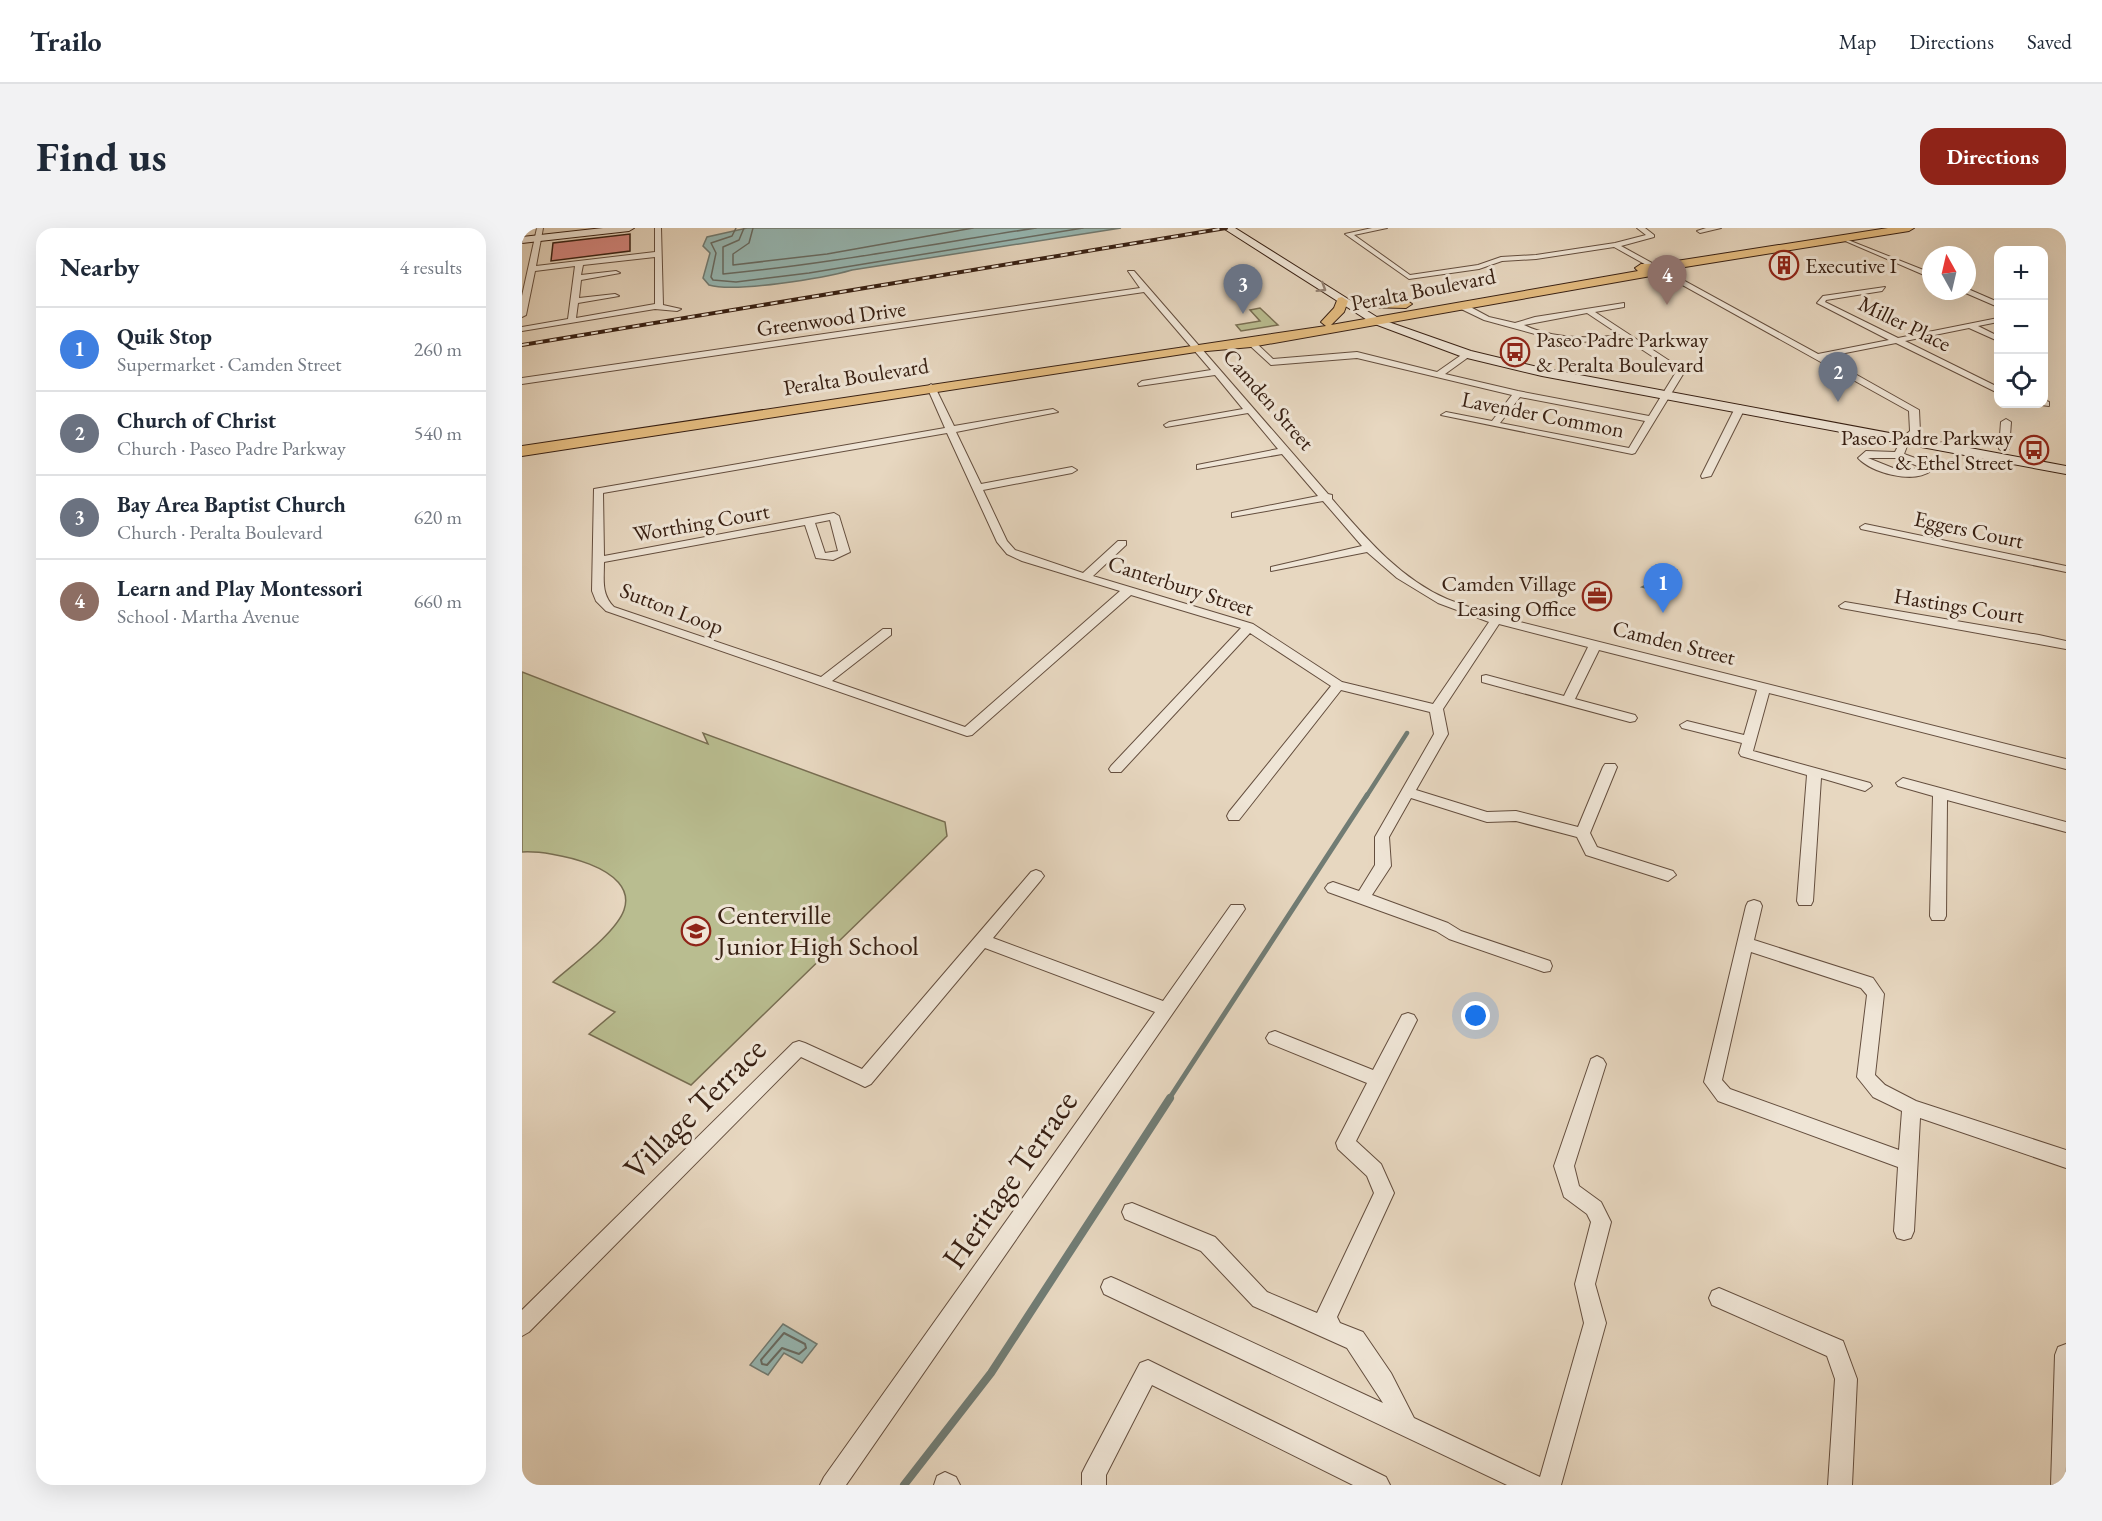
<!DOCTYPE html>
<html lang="en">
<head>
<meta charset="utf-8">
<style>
  body { margin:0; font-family:"EB Garamond",serif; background:#f2f2f3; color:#1f2937 }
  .controls { position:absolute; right:18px; top:18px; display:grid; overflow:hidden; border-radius:12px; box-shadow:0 6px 24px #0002 }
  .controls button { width:54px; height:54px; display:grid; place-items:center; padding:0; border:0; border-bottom:2px solid #e0e1e3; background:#fff; color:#1f2937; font:30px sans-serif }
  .compass { position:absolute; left:1400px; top:18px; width:54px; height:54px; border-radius:50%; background:#fff; box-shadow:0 6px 24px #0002; rotate:352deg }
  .you { position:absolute; left:954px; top:788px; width:21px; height:21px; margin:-15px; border:4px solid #fff; border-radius:50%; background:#1a73e8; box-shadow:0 0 0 9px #1a73e833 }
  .badge { display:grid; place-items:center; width:39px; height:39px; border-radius:50%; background:#8f2418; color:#fff; font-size:20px; font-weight:700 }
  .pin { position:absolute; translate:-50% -50px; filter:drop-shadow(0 2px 3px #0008) }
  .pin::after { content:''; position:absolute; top:32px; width:21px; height:18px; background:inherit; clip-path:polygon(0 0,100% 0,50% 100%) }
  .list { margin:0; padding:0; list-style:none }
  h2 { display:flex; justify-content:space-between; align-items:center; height:78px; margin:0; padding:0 24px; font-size:26px }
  h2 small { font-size:20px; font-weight:400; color:#747a83 }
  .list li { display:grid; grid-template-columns:39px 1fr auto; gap:18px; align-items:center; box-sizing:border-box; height:84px; padding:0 24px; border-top:2px solid #e0e1e3 }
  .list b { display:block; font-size:22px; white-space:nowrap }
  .list p { margin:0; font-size:20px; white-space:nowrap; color:#747a83 }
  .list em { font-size:20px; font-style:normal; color:#747a83 }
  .icon { flex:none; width:33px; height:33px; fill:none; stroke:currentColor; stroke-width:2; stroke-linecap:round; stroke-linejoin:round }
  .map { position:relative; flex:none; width:1544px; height:1257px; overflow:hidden; border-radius:18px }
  header { display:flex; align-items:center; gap:36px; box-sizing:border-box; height:84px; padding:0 30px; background:#fff; border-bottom:2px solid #e0e1e3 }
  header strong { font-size:28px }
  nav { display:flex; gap:33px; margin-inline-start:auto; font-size:21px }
  .intro { display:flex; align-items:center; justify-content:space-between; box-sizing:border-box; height:144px; padding:0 36px }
  h1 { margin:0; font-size:42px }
  .button { padding:15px 27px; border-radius:18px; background:#8f2418; color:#fff; font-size:21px; font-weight:700 }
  main { display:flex; gap:36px; padding:0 36px }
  aside { flex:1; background:#fff; border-radius:18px; box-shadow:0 6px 24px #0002 }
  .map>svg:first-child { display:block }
  .green { fill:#b9bd90; stroke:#786e52; stroke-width:1.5 }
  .water { fill:#97b9b5; stroke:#717c74; stroke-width:1.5 }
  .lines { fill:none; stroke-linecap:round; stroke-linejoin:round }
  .shore-far1 { stroke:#686c64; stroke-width:1.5 }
  .shore { stroke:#686c64; stroke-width:2 }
  .stream-far2 { stroke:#717c74; stroke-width:4.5 }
  .stream-far1 { stroke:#717c74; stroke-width:5 }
  .stream { stroke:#717c74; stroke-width:8 }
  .building { fill:#d78881; stroke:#382013; stroke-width:1.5 }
  .street-casing { stroke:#644e3e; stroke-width:2 }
  .secondary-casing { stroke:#382013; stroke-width:2 }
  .primary-casing { stroke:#382013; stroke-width:2 }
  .street { fill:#efe5d6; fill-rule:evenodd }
  .secondary { fill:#efe5d6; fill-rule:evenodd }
  .primary { fill:#e4bc80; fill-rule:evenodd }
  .rail-casing { stroke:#382013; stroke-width:4 }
  .rail { stroke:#efe5d6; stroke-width:2; stroke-dasharray:7; stroke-linecap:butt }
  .oneway { stroke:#948274 }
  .labels { text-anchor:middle; stroke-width:6; stroke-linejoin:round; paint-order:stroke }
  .far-poi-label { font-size:22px; fill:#382013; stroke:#efe5d6; text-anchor:start }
  .far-street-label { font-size:22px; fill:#382013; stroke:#efe5d6 }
  .poi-label { font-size:27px; fill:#382013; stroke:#efe5d6; text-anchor:start }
  .near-street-label { font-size:33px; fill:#382013; stroke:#efe5d6 }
</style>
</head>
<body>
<header>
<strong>Trailo</strong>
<nav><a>Map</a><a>Directions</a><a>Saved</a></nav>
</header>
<div class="intro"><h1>Find us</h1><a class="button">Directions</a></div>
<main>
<aside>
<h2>Nearby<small>4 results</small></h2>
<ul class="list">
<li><span class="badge" style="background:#3f7fe0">1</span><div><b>Quik Stop</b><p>Supermarket · Camden Street</p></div><em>260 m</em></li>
<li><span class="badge" style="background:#6b7280">2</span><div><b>Church of Christ</b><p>Church · Paseo Padre Parkway</p></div><em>540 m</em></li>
<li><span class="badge" style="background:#6b7280">3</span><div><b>Bay Area Baptist Church</b><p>Church · Peralta Boulevard</p></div><em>620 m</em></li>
<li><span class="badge" style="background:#8d6e63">4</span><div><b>Learn and Play Montessori</b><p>School · Martha Avenue</p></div><em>660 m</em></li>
</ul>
</aside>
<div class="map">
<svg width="1544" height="1257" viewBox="0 0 1544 1257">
  <rect width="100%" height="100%" fill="#e7d7c0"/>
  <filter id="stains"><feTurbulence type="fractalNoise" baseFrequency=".00333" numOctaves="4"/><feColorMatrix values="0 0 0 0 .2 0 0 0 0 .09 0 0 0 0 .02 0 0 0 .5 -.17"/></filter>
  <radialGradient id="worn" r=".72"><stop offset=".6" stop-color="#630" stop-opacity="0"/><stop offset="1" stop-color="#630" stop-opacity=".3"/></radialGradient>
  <g class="green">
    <path d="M738,80L756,97L719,103L714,97L738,93L728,82Z"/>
    <path d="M0,444L186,516L181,505L423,594L425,608L169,857L67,806L93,784L31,754C50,737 94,705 102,682C117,639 29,622 0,624Z"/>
  </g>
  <g class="water">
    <path d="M225,0H599L330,42C302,50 213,65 187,57L181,50L188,25L181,18L185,9Z"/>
    <path d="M1134,337L1155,342L1144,365L1120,359L1124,357Z"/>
    <path d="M261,1096L295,1116L280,1135L262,1125L246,1147L228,1137Z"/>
  </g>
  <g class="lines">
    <g class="shore-far1">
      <path d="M214,0L210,8L189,15L194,25L189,49L191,52L214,54L287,45L561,0"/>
      <path d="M222,0L217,12L201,19V46C306,36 410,16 514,0"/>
      <path d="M231,0L227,15L211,26V37L305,26L451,0"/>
    </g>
    <path class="shore" d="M262,1105L283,1116L284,1120L277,1126L260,1120L245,1137L240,1136L239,1132Z"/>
    <path class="stream-far2" d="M844,569L885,505"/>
    <path class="stream-far1" d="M647,871L845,567"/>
    <path class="stream" d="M382,1257L469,1145L648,870"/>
  </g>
  <path class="building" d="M108,6V23L29,33L31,15Z"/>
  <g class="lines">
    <g class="street-casing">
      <g id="street">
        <path d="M15,0H21L14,38L133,24V0H139L141,77L159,81L155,83L133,81L0,103V99L46,91L53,38L13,43L4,87L0,89V68ZM133,29V76L54,90L56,75L97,68L93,66L57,70L59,52L98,45L94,43L59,47L61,37Z"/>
        <path d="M850,0H865L832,7L888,47L956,37L979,29L1014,27L1093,15L1124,7L1115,0H1123L1132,7V9L1099,18L1296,126L1367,112L1295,75L1301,68L1363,59L1360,63L1304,72L1303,74L1376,110L1476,90V94L1456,98L1476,108V113L1447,100L1383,113L1476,159V165L1374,115L1303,129L1397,182L1398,204L1387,213L1382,226L1407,235L1409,243C1391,256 1350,245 1336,230L1344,223L1373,224L1380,210L1388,203L1387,183L1092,19L1014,31L980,33L957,41L887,51L823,6ZM1346,230H1376L1398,239L1399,241L1371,240Z"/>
        <path d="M1184,0H1199L1178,5L1175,3Z"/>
        <path d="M1321,10L1409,45V50L1321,12Z"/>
        <path d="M606,43H612L806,266L810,267V271C843,309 877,350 925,371C942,378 961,383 978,389L1544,531V541L1247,465L1231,523L1348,555L1350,558L1343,563L1299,550L1291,673L1289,677H1277L1275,673L1285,547L1219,528L1217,525L1220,515L1160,500L1158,497L1165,493L1222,507L1235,462L1077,422L1053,471L1113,487L1115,490L1113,493L1108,494L960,454V448L964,447L1042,468L1066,419L977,396L921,481L926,506L894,562L965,584L994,583L1056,599L1081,539L1083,536H1093L1095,539L1068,605L1075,619L1151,643L1154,647L1146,653L1064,627L1055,609L994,593L965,594L889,570L867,609L869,638L850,667L926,695L939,703L1028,733L1030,738L1028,743L1022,744L927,711L914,703L806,664L803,660L806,656L811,654L837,663L853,637V609L912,506L908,484L819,462L717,592H707L705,588L707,584L809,458L728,405L599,544H589L587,541L589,538L719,400L609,367L450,507L445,508L84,383L74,373L70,363L72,261L423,200L405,159L409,156L413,159L432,198L531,181L536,184L434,204L459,256L550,239L555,242L550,245L461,262L485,313L493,322L561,345L596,313H604V317L571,348L731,396L820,454L911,476L967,394L916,375L875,350L845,324L749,343V339L840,318L801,273L710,289V285L796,268L760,226L675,241V237L756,221L726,185L644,199L642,197L647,194L721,181L693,147L617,158L616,156L620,153L689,142L622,64L0,156V150L618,60ZM425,205L475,314L485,326L500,333L598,363L443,499L310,453L369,407V401H361L299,449L92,379C79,366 82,352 82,334L283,297L294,330L311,332L328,324L317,288L312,285L82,328L81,265ZM308,292L316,323L303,325L293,295Z"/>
        <path d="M1446,61L1476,74V79L1439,63Z"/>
        <path d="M935,75H941L967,89L993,95L1013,89L1102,75V79L1073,84L1163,143L1113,225L1110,226L919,187L924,184L970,193L990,167L835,130L749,137L725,115L732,113L751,131L835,124L915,144L945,123L949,126L948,128L923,146L996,163L1127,188L1154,144L1104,111L1058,114L1024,109L962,92L935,79ZM1065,85L1098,107C1067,111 1031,111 1002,97ZM998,169L1123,193L1107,220L978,195Z"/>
        <path d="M1522,172L1527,174V178L1519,177Z"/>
        <path d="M1218,177L1223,180L1189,248L1180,250L1179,248L1213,180Z"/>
        <path d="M1484,191L1489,194L1487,221L1482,224L1477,221L1479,194Z"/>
        <path d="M1343,296L1544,338V344L1339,301L1338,299Z"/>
        <path d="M1323,374L1517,407L1544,413V421L1319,380L1317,378Z"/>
        <path d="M1381,550L1544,594V604L1425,572L1424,688L1422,692H1410L1408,688L1411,568L1376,558L1374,555Z"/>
        <path d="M514,642L519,644L522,648L519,652L471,710L641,773L709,677H721L723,681L324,1257H298L302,1249L633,784L463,720L349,856L343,859L337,856L279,829L7,1104L0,1108V1082L271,815L277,813L283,815L340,841L509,644Z"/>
        <path d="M1232,672L1238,674L1240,678L1232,712L1351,750L1362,766L1353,847L1363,857L1394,873L1544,922V940L1398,890L1392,1003L1389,1010L1382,1012L1375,1010L1372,1003L1376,939L1196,873L1182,854L1224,678L1226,674ZM1229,724L1339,760L1345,767L1335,849L1351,869L1380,883L1377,922L1208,861L1200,852Z"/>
        <path d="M886,785L892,787L895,792L834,913L859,936L872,965L815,1089L818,1095L841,1104L869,1145L892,1190L1018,1249L1062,1095L1053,1056L1069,994L1065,986L1042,969L1032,938L1069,831L1075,828L1081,831L1084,836L1052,938L1057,958L1079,974L1089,994L1073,1056L1084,1095L1039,1257H985L582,1066L579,1059L582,1052L589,1049L596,1052L861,1175L825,1120L731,1078L679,1023L603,991L600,984L603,977L610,975L693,1009L745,1064L795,1085L852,965L845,948L816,921L814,915L845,855L747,815L744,810L747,805L753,803L851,842L880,787Z"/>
        <path d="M1197,1060L1321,1113L1335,1151L1330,1257H1306L1313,1151L1305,1128L1190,1077L1187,1070L1190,1063Z"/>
        <path d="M1544,1116V1257H1529L1533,1127L1536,1119Z"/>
        <path d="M626,1132L864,1249L868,1257H831L630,1157L584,1247V1257H560V1245L564,1237L618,1135Z"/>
        <path d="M423,1244L434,1249L438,1257H412L415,1248Z"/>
      </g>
    </g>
    <g class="secondary-casing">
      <g id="secondary">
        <path d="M81,0H112L107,3L0,15V9Z"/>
        <path d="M701,0H713L858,91L949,123L1020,140L1544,238V246L1020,148L941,129L850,95Z"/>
      </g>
    </g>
    <g class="primary-casing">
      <g id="primary">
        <path d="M1366,0H1392L1387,3L1138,43L1129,48L729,119L674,124L0,228V218L804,98L799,94L812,80L816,70L820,69L826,73L822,84L809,97L1116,43L1113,40L1119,36H1135Z"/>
        <path d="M844,72H884L890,76L884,80L840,79L838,76Z"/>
      </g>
    </g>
    <use href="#street" class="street"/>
    <use href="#secondary" class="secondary"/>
    <use href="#primary" class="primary"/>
    <g class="rail-casing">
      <path id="rail" d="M0,117L704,0"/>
    </g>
    <use href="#rail" class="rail"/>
  </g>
  <defs><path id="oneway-chevron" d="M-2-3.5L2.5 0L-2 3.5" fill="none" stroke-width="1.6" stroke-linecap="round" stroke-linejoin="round" transform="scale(1.5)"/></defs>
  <use class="oneway" href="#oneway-chevron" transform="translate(800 60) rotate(32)"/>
  <defs>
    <g id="building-ring" transform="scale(1.5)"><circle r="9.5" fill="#efe5d6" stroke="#8f2418" stroke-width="1.5"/><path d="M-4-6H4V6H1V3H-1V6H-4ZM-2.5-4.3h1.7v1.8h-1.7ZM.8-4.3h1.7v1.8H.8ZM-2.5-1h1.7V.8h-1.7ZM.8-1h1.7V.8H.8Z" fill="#8f2418"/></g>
    <g id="bus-ring" transform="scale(1.5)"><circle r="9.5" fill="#efe5d6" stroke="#8f2418" stroke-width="1.5"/><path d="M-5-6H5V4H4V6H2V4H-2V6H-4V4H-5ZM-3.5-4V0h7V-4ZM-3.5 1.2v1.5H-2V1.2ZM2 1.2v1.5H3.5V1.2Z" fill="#8f2418"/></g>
    <g id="office-ring" transform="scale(1.5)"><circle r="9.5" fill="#efe5d6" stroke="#8f2418" stroke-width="1.5"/><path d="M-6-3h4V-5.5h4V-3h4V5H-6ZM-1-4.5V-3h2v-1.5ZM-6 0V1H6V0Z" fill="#8f2418"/></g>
    <g id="school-ring" transform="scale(1.5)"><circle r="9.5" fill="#efe5d6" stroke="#8f2418" stroke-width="1.5"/><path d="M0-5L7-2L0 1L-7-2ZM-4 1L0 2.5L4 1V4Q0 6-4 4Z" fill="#8f2418"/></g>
  </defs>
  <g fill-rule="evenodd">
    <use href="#building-ring" x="1262" y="37"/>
    <use href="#bus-ring" x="993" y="124"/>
    <use href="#bus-ring" x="1512" y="222"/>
    <use href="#office-ring" x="1075" y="368"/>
    <use href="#school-ring" x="174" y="703"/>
  </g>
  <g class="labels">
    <g class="far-poi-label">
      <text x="1283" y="45">Executive I</text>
      <text x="1014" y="119">Paseo Padre Parkway<tspan x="1014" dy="25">&amp; Peralta Boulevard</tspan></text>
      <text x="1491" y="217" text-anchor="end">Paseo Padre Parkway<tspan x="1491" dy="25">&amp; Ethel Street</tspan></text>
      <text x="1054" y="363" text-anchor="end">Camden Village<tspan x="1054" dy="25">Leasing Office</tspan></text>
    </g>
    <g class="far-street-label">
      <text transform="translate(901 61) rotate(-11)" y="8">Peralta Boulevard</text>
      <text transform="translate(309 90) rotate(-8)" y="8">Greenwood Drive</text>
      <text transform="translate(1383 95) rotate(26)" y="8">Miller Place</text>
      <text transform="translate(334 148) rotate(-9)" y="8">Peralta Boulevard</text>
      <text transform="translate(747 171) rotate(49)" y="8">Camden Street</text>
      <text transform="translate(1021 186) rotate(11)" y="8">Lavender Common</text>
      <text transform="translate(179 294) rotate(-10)" y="8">Worthing Court</text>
      <text transform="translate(1447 301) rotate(12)" y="8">Eggers Court</text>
      <text transform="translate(659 357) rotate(18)" y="8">Canterbury Street</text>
      <text transform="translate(1437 377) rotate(9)" y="8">Hastings Court</text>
      <text transform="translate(150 380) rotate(21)" y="8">Sutton Loop</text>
      <text transform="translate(1152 414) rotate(14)" y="8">Camden Street</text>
    </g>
    <g class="poi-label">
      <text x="195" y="696">Centerville<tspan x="195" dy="31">Junior High School</tspan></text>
    </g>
    <g class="near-street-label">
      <text transform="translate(172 880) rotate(-45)" y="12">Village Terrace</text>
      <text transform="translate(487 951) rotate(-55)" y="12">Heritage Terrace</text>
    </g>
  </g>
  <rect width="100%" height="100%" filter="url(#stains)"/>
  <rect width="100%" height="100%" fill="url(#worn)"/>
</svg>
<div class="controls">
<button>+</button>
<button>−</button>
<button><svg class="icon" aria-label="locate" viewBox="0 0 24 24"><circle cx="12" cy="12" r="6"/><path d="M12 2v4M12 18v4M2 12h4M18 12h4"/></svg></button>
</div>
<svg class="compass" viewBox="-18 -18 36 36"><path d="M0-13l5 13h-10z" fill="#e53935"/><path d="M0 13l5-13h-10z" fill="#747a83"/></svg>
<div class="you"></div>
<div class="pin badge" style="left:1141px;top:385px;background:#3f7fe0">1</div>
<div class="pin badge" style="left:1316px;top:174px;background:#6b7280">2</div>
<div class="pin badge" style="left:721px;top:86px;background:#6b7280">3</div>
<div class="pin badge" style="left:1145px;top:77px;background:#8d6e63">4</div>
</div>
</main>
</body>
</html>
